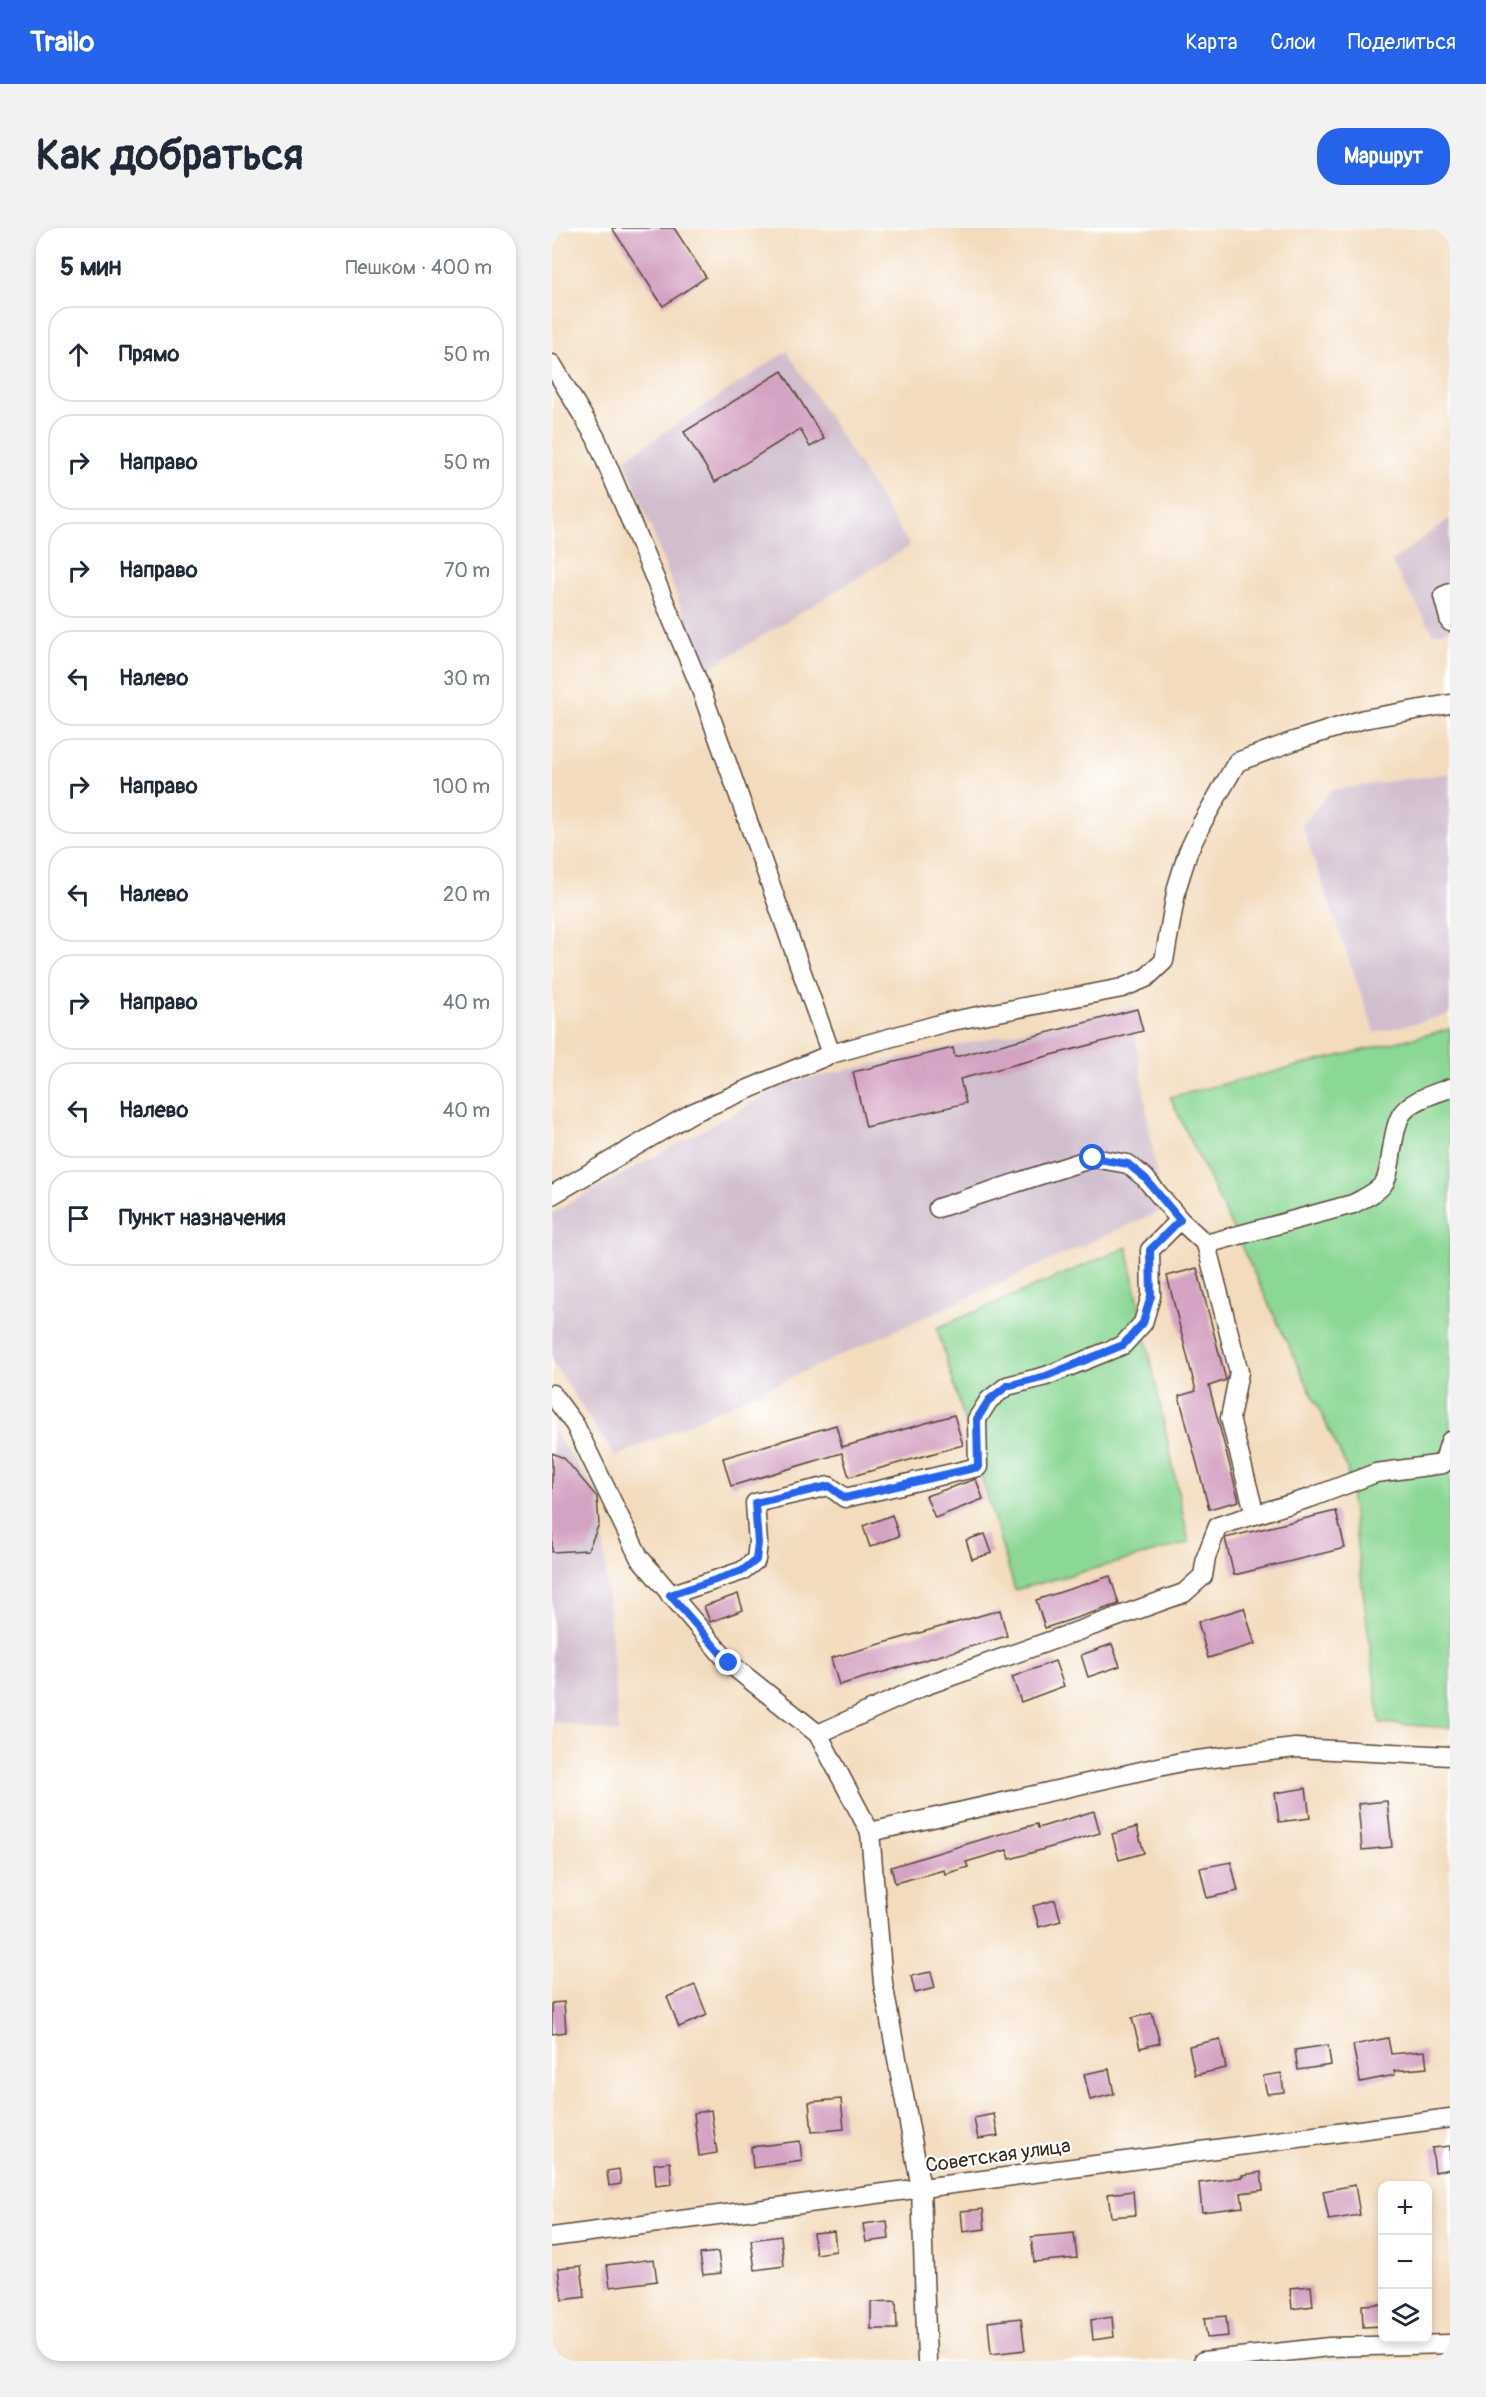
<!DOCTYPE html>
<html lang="ru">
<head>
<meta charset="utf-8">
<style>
  body { margin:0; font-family:Pangolin,sans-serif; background:#f2f2f3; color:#1f2937 }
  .controls { position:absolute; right:18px; bottom:18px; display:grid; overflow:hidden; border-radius:12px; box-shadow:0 3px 9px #0003 }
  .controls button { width:54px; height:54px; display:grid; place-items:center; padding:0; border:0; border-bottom:2px solid #e0e1e3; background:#fff; color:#1f2937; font:30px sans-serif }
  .stop { position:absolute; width:18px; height:18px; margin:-14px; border:4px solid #2563eb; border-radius:50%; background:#fff }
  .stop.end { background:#2563eb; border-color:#fff; box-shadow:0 2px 6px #0008 }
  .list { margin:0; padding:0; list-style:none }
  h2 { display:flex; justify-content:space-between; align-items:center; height:78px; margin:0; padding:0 24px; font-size:26px }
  h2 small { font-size:20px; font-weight:400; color:#747a83 }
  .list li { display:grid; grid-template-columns:39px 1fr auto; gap:18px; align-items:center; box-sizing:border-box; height:96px; margin:0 12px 12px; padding:0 12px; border:2px solid #e0e1e3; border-radius:24px }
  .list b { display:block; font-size:22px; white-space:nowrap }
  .list em { font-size:20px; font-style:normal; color:#747a83 }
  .icon { flex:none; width:33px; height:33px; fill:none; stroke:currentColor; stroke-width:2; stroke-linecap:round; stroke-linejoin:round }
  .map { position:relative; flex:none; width:898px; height:2133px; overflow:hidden; border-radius:24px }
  header { display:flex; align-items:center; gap:36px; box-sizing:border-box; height:84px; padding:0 30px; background:#2563eb; color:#fff }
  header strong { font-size:28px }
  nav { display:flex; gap:33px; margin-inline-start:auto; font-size:21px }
  .intro { display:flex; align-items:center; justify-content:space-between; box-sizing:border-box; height:144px; padding:0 36px }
  h1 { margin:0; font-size:42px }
  .button { padding:15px 27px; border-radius:24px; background:#2563eb; color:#fff; font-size:21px; font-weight:700 }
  main { display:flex; gap:36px; padding:0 36px }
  aside { flex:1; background:#fff; border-radius:24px; box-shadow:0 3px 9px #0003 }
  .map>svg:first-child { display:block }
  .industrial { fill:#d0bdcd }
  .green { fill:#8bd794; stroke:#638059; stroke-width:1.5 }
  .building { fill:#d4a2c2 }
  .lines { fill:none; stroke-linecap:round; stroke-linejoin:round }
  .minor-casing { stroke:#574536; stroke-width:21 }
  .minor { stroke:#fff; stroke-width:18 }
  .route { stroke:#2563eb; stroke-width:8 }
  .labels { text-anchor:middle; stroke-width:4.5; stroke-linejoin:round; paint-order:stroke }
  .street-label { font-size:20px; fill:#3b2a1e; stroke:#fff }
</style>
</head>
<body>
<header>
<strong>Trailo</strong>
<nav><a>Карта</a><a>Слои</a><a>Поделиться</a></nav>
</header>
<div class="intro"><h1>Как добраться</h1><a class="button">Маршрут</a></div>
<main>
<aside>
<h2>5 мин<small>Пешком · 400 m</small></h2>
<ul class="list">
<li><svg class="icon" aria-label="ahead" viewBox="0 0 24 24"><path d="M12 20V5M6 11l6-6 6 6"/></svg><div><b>Прямо</b></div><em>50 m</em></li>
<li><svg class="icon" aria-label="right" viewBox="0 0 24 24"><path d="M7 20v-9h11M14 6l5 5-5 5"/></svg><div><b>Направо</b></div><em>50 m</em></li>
<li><svg class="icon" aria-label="right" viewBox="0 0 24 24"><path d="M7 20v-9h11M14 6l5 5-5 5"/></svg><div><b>Направо</b></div><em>70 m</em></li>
<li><svg class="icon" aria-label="left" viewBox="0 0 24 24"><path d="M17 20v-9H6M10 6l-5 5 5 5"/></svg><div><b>Налево</b></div><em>30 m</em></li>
<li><svg class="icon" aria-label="right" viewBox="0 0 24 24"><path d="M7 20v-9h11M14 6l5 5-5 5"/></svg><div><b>Направо</b></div><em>100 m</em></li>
<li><svg class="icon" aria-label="left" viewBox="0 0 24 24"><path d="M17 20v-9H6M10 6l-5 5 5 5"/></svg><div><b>Налево</b></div><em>20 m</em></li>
<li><svg class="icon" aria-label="right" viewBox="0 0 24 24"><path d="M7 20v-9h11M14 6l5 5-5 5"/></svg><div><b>Направо</b></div><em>40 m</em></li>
<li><svg class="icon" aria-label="left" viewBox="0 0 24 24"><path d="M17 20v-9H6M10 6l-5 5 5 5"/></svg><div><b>Налево</b></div><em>40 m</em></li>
<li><svg class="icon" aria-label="arrive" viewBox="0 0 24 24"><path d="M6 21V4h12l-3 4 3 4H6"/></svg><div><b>Пункт назначения</b></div></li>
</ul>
</aside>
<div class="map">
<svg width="898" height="2133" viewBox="0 0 898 2133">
  <rect width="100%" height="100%" fill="#fff"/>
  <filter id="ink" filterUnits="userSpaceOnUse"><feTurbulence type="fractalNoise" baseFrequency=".0167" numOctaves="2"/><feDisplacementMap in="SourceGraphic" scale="12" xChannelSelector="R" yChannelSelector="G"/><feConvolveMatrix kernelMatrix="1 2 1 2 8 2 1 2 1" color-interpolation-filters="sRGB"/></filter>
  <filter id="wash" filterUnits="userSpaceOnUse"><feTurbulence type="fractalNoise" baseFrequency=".008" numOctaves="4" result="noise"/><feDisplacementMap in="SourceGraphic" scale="24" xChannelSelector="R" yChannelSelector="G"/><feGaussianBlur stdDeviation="1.35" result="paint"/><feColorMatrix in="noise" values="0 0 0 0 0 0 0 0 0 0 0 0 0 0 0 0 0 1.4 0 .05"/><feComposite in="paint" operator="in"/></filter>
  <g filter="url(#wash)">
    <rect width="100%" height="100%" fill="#f3dcbe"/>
    <g class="industrial">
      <path d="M235,123L358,318L153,443L73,231Z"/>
      <path d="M898,290V401L882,406L839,334Z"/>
      <path d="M898,545V786L823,805L750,598L779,562Z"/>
      <path d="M579,779L610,982L63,1229L0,1133V985L237,855Z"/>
      <path d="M0,1201L48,1270L67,1505L0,1493Z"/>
    </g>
    <g class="green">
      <path d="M898,801V1500L828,1495L795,1240L618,869Z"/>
      <path d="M575,1019L637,1315L463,1362L385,1100Z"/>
    </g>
    <g id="blocks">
      <g class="building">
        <path d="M60,0H122L154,49L111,78Z"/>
        <path d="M230,143L272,211L258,219L248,201L163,254L132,204Z"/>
        <path d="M585,781L591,803L408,851L414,875L314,899L301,844L401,820L403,829Z"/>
        <path d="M645,1040L674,1152L657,1158L687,1273L657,1281L627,1168L644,1163L615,1048Z"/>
        <path d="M402,1187L411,1217L297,1249L290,1225L179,1258L171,1230L284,1197L290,1219Z"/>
        <path d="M0,1225L12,1230L45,1269L47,1296L36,1322L0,1324Z"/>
        <path d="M424,1251L431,1271L383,1290L374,1268Z"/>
        <path d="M784,1283L793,1320L682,1347L673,1310Z"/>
        <path d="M340,1287L347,1308L318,1319L311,1298Z"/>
        <path d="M433,1306L440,1325L420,1331L414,1312Z"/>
        <path d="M558,1348L567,1376L493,1400L484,1372Z"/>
        <path d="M186,1366L191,1382L158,1394L152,1378Z"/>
        <path d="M692,1380L703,1416L656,1430L646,1394Z"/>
        <path d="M448,1382L455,1408L287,1457L279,1430Z"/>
        <path d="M560,1416L568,1438L536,1449L529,1427Z"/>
        <path d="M503,1433L512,1458L469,1474L460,1449Z"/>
        <path d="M754,1560L758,1590L727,1594L723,1565Z"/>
        <path d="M835,1573L840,1619L810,1622L806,1576Z"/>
        <path d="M542,1583L548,1605L458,1631L455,1622L414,1634L416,1639L393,1646L392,1642L343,1655L339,1639L441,1608L485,1596L486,1600Z"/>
        <path d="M585,1599L592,1625L567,1632L560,1606Z"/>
        <path d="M679,1634L686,1663L655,1670L648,1640Z"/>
        <path d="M503,1672L509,1693L487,1699L481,1678Z"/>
        <path d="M379,1744L383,1760L363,1765L359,1748Z"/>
        <path d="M143,1757L155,1787L127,1799L115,1769Z"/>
        <path d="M12,1774L14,1804L0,1806V1775Z"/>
        <path d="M600,1785L608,1815L588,1820L580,1790Z"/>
        <path d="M836,1810L839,1826L873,1823L875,1840L842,1843L843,1847L808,1854L801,1817Z"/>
        <path d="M668,1811L674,1840L643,1847L637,1818Z"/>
        <path d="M776,1817L779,1837L746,1842L743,1822Z"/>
        <path d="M557,1841L562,1866L538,1872L532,1846Z"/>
        <path d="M729,1845L732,1864L715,1866L711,1848Z"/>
        <path d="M289,1871L292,1901L260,1904L257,1874Z"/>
        <path d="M159,1882L165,1925L147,1928L142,1885Z"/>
        <path d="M442,1886L446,1908L426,1911L422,1890Z"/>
        <path d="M248,1913L250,1933L201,1940L199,1919Z"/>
        <path d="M898,1918V1941L883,1944L880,1920Z"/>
        <path d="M118,1934L120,1956L104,1958L102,1936Z"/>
        <path d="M67,1941L69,1956L57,1958L55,1943Z"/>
        <path d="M709,1944L711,1962L689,1965L691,1979L650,1984L647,1955L691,1949L690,1947Z"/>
        <path d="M803,1957L808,1987L777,1992L771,1963Z"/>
        <path d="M581,1963L583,1987L559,1989L556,1966Z"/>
        <path d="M431,1981L433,2001L411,2004L409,1983Z"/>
        <path d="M335,1993L337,2011L314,2014L311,1996Z"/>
        <path d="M282,2003L284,2023L264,2026L261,2005Z"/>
        <path d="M522,2005L525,2030L482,2034L479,2009Z"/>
        <path d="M229,2008L232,2038L203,2042L199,2012Z"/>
        <path d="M166,2024L169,2045L151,2047L148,2026Z"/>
        <path d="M102,2031L105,2053L58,2059L55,2037Z"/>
        <path d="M29,2038L33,2069L10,2072L6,2040Z"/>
        <path d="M759,2058L761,2078L740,2081L738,2060Z"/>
        <path d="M344,2073L345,2101H319V2074Z"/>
        <path d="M831,2076V2098L811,2099L810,2077Z"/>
        <path d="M674,2088L676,2108L655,2110L652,2090Z"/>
        <path d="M560,2089L562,2109L541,2112L539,2092Z"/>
        <path d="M469,2090L473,2122L439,2126L436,2094Z"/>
      </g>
    </g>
  </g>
  <g filter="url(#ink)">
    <use href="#blocks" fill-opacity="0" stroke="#574536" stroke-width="1.5"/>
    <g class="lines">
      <g class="minor-casing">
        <g id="minor">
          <path d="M0,136L44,210L147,456L279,826"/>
          <path d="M898,365L891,368L898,394"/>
          <path d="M0,967L140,885L279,826L395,794L570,760L594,750L612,733L625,659L636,624L650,595L685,534L742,513L812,491L898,476"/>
          <path d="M386,980L541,930L576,936L593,950L628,992L654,1016L801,976C812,970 825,965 832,955C840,944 839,904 849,887C859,872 882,866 898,860"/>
          <path d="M654,1016L687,1144L678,1190L703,1287"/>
          <path d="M0,1166L23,1197L87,1329L177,1435L266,1506L318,1604L331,1755L369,1960L375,2133"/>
          <path d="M118,1367L190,1343L204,1332L206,1315L203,1275L277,1258L293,1270L426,1239L425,1191L437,1172L455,1158L494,1148L571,1117L591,1095L599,1068L598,1022L628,992"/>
          <path d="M266,1506L372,1458L632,1365L651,1348L654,1329L666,1298L758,1270L824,1245L891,1236L898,1213"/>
          <path d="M318,1604L629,1534L743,1520L898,1528"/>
          <path d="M0,2009L898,1890"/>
          <path d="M651,2133L777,2119L898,2116"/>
        </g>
      </g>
      <use href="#minor" class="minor"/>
    </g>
  </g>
  <g class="lines" filter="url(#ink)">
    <path class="route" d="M177,1435L118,1367L190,1343L204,1332L206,1315L203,1275L277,1258L293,1270L426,1239L425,1191L437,1172L455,1158L494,1148L571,1117L591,1095L599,1068L598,1022L628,992L593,950L576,936L541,930"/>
  </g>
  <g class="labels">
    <g class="street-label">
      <text transform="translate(446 1927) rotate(-8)" y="7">Советская улица</text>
    </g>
  </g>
</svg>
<div class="controls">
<button>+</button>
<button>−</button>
<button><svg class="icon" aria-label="layers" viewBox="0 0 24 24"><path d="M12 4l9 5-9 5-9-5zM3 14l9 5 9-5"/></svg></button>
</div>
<div class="stop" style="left:541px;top:930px"></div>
<div class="stop end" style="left:177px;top:1435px"></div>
</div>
</main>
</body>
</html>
